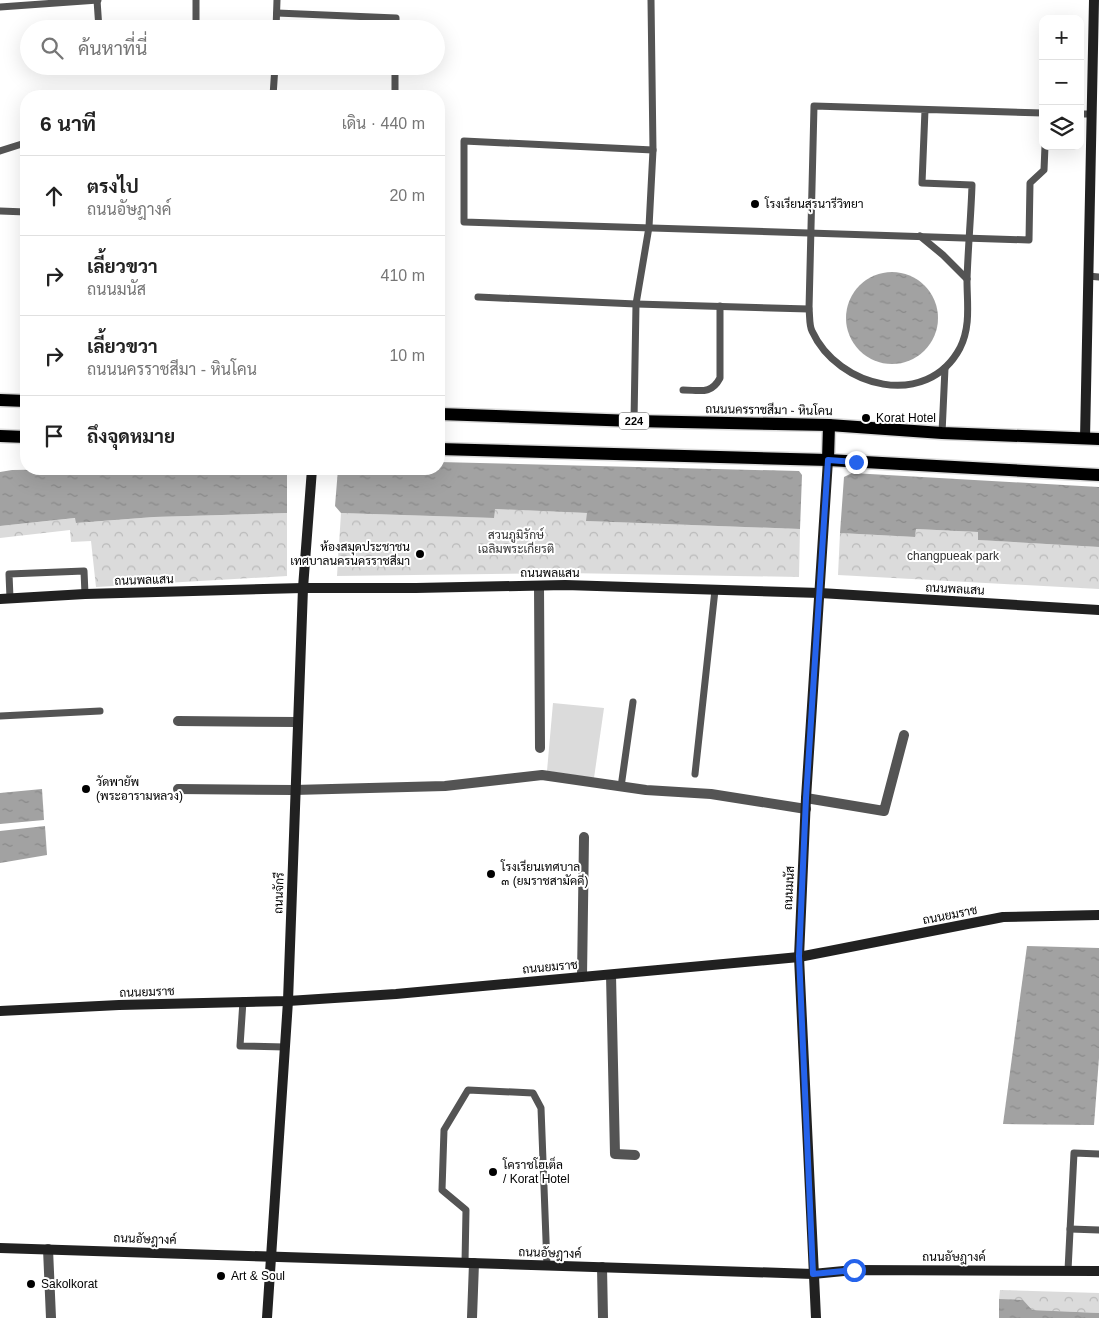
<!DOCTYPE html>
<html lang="th">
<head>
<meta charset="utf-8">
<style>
  body { margin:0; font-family:Helvetica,Sarabun,sans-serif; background:#f2f2f2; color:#222 }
  .controls { position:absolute; right:15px; top:15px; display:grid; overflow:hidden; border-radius:10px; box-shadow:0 5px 20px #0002 }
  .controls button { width:45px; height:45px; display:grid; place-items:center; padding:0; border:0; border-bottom:1px solid #e0e0e0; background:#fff; color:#222; font:25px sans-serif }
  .stop { position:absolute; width:15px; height:15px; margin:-11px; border:4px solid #2563eb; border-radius:50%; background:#fff }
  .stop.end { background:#2563eb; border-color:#fff; box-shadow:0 1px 5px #0008 }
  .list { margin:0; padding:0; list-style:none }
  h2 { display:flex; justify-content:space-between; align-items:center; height:65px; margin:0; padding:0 20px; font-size:21px }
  h2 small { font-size:16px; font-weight:400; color:#767676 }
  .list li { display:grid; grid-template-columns:32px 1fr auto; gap:15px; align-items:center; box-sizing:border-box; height:80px; padding:0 20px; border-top:1px solid #e0e0e0 }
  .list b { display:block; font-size:19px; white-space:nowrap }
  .list p { margin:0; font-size:16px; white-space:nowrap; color:#767676 }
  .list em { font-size:16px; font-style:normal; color:#767676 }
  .icon { flex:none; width:28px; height:28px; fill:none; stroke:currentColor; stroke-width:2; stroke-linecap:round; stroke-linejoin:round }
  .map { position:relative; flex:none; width:1099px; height:1318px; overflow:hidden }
  .search { position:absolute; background:#fff; box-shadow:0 5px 20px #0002; left:20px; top:20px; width:425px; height:55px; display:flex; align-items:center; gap:12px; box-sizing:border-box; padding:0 18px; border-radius:28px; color:#767676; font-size:19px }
  .panel { position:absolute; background:#fff; box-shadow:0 5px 20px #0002; left:20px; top:90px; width:425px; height:385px; border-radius:20px }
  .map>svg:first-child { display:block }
  .forest { fill:url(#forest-crowns) }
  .garden { fill:#dbdbdb }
  .water { fill:url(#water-ripples) }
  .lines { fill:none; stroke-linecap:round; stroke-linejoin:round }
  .primary-casing { stroke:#dbdbdb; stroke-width:15 }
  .lane { stroke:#545454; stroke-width:7 }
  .street { stroke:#545454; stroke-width:10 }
  .secondary { stroke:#212121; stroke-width:10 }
  .primary { stroke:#000; stroke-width:12 }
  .route { stroke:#2563eb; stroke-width:6 }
  .poi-dot { fill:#000; stroke:#fff; stroke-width:2 }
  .labels { text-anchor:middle; stroke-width:4; stroke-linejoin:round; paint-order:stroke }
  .shield { fill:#fff; stroke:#4c4c4c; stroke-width:1 }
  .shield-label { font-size:11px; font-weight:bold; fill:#000 }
  .poi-label { font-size:12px; fill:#000; stroke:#fff; text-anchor:start }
  .street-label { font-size:12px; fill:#000; stroke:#fff }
  .park-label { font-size:12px; fill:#323232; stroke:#fff }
</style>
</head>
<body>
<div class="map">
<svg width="1099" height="1318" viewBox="0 0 1099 1318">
  <defs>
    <pattern id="forest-crowns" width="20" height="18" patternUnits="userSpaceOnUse" patternTransform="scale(1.25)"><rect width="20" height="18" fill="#dbdbdb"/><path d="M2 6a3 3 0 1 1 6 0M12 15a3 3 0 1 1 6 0" fill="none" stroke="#bababa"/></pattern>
    <pattern id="water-ripples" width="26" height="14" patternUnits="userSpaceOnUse" patternTransform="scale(1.25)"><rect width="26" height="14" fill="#a2a2a2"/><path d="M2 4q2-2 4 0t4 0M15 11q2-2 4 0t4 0" fill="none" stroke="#8a8a8a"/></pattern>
  </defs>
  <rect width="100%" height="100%" fill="#fff"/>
  <g class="forest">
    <path d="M494,509L587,513V521L800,529L799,577L566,573L337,576L341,513L494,518Z"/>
    <path d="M287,513V576L96,587L91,541L71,542L70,530L0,538V526L76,518L77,523L154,517Z"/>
    <path d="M916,529L978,532L979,540L1099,547V589L838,575L840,533L915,537Z"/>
    <path d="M1000,1290L1099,1293V1313L1032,1310L999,1299Z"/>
  </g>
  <path class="garden" d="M553,703L604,708L594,778L547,771Z"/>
  <g class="water">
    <circle cx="892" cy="318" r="46"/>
    <path d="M439,462L799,471L802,475L800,529L586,521L587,513L495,509L494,518L341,513L335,506L338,469H439Z"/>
    <path d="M80,469H287V513L154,517L76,523L75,518L0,526V472L12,470Z"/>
    <path d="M852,473L1099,487V547L978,540V532L916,529L915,537L840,533L844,477Z"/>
    <path d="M42,789L44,820L0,824V793Z"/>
    <path d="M45,826L47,855L0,863V831Z"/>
    <path d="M1027,946L1099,948V1058L1094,1125L1003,1124Z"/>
    <path d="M999,1299L1023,1300L1032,1310L1099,1313V1318H999Z"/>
  </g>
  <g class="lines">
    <g class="primary-casing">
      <g id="primary">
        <path d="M0,400L26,401"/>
        <path d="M439,414L634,421L829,425L942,433L1099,439"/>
        <path d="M0,436L26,437"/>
        <path d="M439,449L828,460L1099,475"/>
        <path d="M828,460L829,425"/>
      </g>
    </g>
    <g class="lane">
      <path d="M97,0L99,29"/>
      <path d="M196,0V29"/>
      <path d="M0,7L98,0"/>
      <path d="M277,13L396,18V29"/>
      <path d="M276,29L277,0"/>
      <path d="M273,96L275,66"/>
      <path d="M395,96V66"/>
      <path d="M925,110L922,183L972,185C971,216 968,248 967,280C967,303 971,326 960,348C927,410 838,388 812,331C809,325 810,316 809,309L814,106L1043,113"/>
      <path d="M1080,114H1091"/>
      <path d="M653,150L464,141V222L1029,240L1030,183L1044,170L1045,146"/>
      <path d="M0,151L25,143L26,141"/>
      <path d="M0,211L26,212"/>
      <path d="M920,236L943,255L967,279"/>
      <path d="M1088,276L1099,277"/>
      <path d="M478,297L636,304L809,309"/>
      <path d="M683,390C700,390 711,395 720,378V306"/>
      <path d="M634,421L636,304L649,227L653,150L651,0"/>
      <path d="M942,433L945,368"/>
      <path d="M10,598L9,574L84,571L85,594"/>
      <path d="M0,716L100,711"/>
      <path d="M695,774L715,590"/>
      <path d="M621,787L633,702"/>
      <path d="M243,1001L240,1046L285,1047"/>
      <path d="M1070,1229L1099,1230"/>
      <path d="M465,1263L466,1210L442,1190L444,1130L468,1090L533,1093L541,1108L547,1266"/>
      <path d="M1068,1270L1074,1153L1099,1154"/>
    </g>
    <g class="street">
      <path d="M539,586L540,748"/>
      <path d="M178,721L298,722"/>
      <path d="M178,789L294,790L445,786L542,775L646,790L711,794L806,809"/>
      <path d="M806,798L884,811L904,735"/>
      <path d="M611,975L615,1154L635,1155"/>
      <path d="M582,977L584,837"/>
      <path d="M48,1249L51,1318"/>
      <path d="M602,1267L603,1318"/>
      <path d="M472,1318L474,1263"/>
    </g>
    <g class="secondary">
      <path d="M1085,439L1094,0"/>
      <path d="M0,599L85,594L303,588H416L565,585L820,593L1099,610"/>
      <path d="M0,1011L119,1005L288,1001L396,994L799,957L1003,917L1099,915"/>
      <path d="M0,1248L813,1274L854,1270L1099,1271"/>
      <path d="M267,1318L288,1001L303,588L312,469"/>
      <path d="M816,1318L799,957L806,798L828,460"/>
    </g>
    <use href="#primary" class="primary"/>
  </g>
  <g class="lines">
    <path class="route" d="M854,1270L813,1274L799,956L806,798L828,460L856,462"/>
  </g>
  <g class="poi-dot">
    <circle cx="755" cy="204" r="5"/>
    <circle cx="866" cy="418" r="5"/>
    <circle cx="420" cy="554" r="5"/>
    <circle cx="86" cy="789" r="5"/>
    <circle cx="491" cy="874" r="5"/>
    <circle cx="493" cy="1172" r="5"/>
    <circle cx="221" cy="1276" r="5"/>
    <circle cx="31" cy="1284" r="5"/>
  </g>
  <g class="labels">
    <rect class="shield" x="619" y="412.5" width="30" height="17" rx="4"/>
    <g class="shield-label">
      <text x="634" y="425">224</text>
    </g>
    <g class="poi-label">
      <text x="765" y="208">โรงเรียนสุรนารีวิทยา</text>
      <text x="876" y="422">Korat Hotel</text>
      <text x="410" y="551" text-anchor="end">ห้องสมุดประชาชน<tspan x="410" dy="14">เทศบาลนครนครราชสีมา</tspan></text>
      <text x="96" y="786">วัดพายัพ<tspan x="96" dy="14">(พระอารามหลวง)</tspan></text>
      <text x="501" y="871">โรงเรียนเทศบาล<tspan x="501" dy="14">๓ (ยมราชสามัคคี)</tspan></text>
      <text x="503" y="1169">โคราชโฮเต็ล<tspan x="503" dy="14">/ Korat Hotel</tspan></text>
      <text x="231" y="1280">Art &amp; Soul</text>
      <text x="41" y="1288">Sakolkorat</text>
    </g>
    <g class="street-label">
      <text transform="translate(769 410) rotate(1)" y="4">ถนนนครราชสีมา - หินโคน</text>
      <text x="550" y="577">ถนนพลแสน</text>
      <text transform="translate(144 580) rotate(-2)" y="4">ถนนพลแสน</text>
      <text transform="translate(955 589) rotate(3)" y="4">ถนนพลแสน</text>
      <text transform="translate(789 888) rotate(-87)" y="4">ถนนมนัส</text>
      <text transform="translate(279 893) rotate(-88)" y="4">ถนนจักรี</text>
      <text transform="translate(950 915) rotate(-11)" y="4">ถนนยมราช</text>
      <text transform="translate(550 967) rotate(-5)" y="4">ถนนยมราช</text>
      <text transform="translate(147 992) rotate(-2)" y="4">ถนนยมราช</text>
      <text transform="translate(145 1239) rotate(2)" y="4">ถนนอัษฎางค์</text>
      <text transform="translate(550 1253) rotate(2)" y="4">ถนนอัษฎางค์</text>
      <text x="954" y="1261">ถนนอัษฎางค์</text>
    </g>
    <g class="park-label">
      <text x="516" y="539">สวนภูมิรักษ์<tspan x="516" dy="14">เฉลิมพระเกียรติ</tspan></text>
      <text x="953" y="560">changpueak park</text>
    </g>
  </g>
</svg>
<div class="controls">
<button>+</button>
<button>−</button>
<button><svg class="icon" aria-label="layers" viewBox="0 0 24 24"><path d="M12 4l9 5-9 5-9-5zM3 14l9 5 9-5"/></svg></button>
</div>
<div class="stop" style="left:854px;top:1270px"></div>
<div class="stop end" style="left:856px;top:462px"></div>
<div class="search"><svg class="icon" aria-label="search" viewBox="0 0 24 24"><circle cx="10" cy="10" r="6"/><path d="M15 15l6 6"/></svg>ค้นหาที่นี่</div>
<section class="panel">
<h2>6 นาที<small>เดิน · 440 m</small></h2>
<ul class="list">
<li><svg class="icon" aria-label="ahead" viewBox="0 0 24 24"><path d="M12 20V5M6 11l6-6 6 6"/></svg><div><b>ตรงไป</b><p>ถนนอัษฎางค์</p></div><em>20 m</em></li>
<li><svg class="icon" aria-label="right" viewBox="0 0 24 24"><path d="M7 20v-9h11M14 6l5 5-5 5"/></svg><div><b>เลี้ยวขวา</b><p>ถนนมนัส</p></div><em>410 m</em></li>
<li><svg class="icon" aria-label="right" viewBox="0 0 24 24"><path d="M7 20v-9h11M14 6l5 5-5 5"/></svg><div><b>เลี้ยวขวา</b><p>ถนนนครราชสีมา - หินโคน</p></div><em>10 m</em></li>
<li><svg class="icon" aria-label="arrive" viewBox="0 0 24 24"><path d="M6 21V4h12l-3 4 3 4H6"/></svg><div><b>ถึงจุดหมาย</b></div></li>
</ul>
</section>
</div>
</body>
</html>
